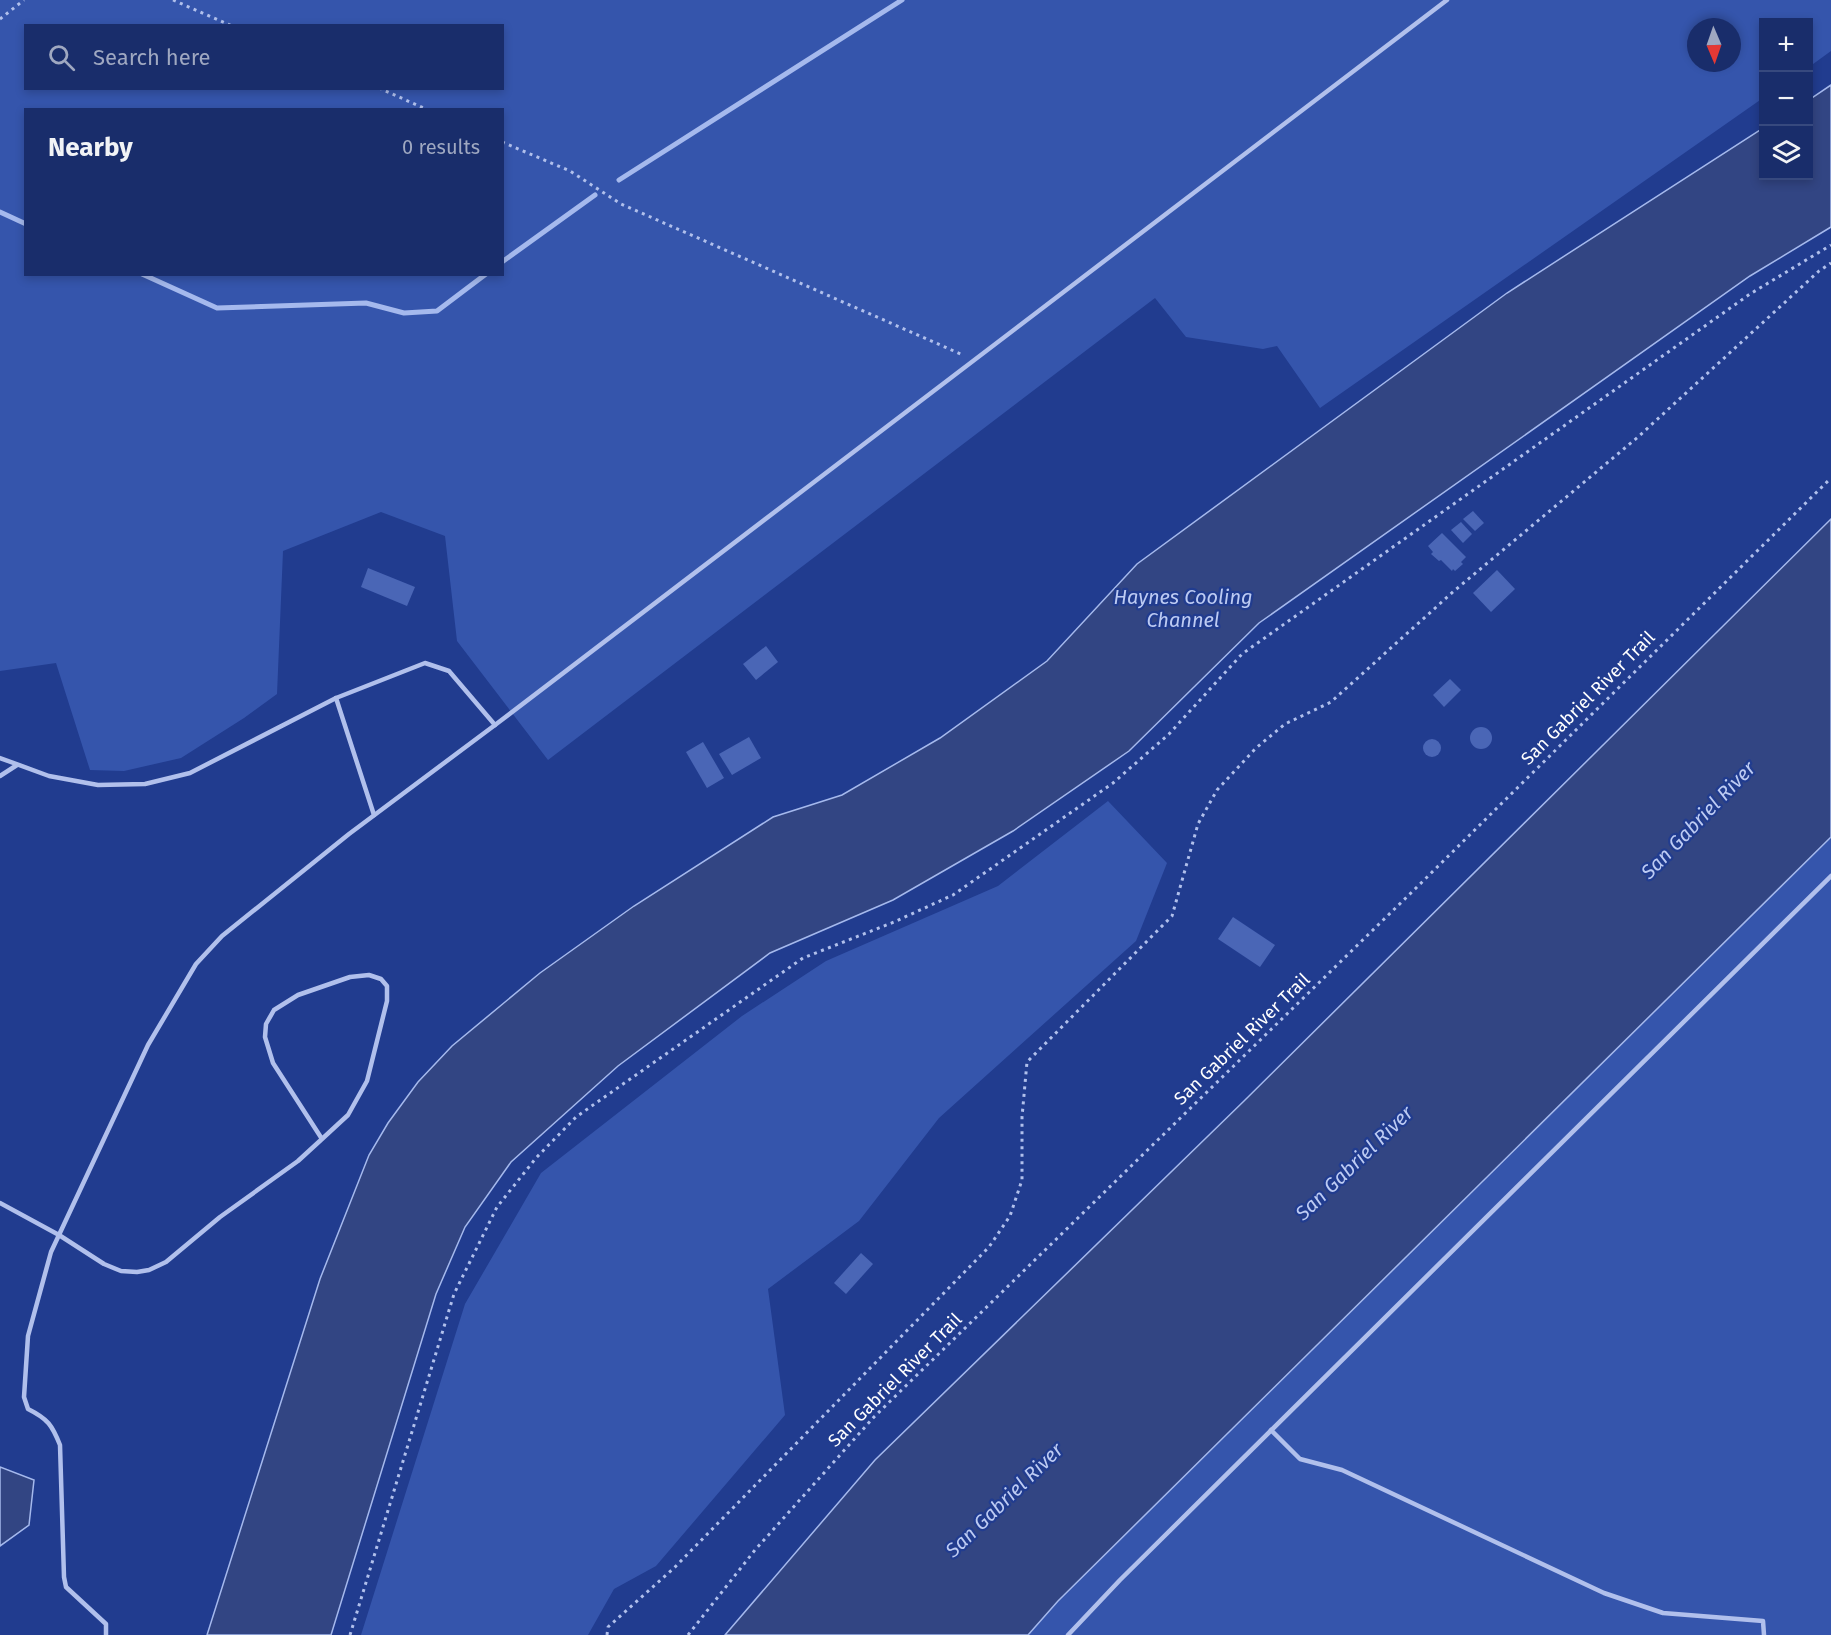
<!DOCTYPE html>
<html lang="en">
<head>
<meta charset="utf-8">
<style>
  body { margin:0; font-family:"Fira Sans",sans-serif; background:#263973; color:#f1f3f6 }
  .controls { position:absolute; right:18px; top:18px; display:grid; overflow:hidden; border-radius:0px; box-shadow:0 3px 9px #0003 }
  .controls button { width:54px; height:54px; display:grid; place-items:center; padding:0; border:0; border-bottom:2px solid #37497e; background:#192d6b; color:#f1f3f6; font:30px sans-serif }
  .compass { position:absolute; left:1687px; top:18px; width:54px; height:54px; border-radius:50%; background:#192d6b; box-shadow:0 3px 9px #0003; rotate:178deg }
  .list { margin:0; padding:0; list-style:none }
  h2 { display:flex; justify-content:space-between; align-items:center; height:78px; margin:0; padding:0 24px; font-size:26px }
  h2 small { font-size:20px; font-weight:400; color:#9fa8c1 }
  .icon { flex:none; width:33px; height:33px; fill:none; stroke:currentColor; stroke-width:2; stroke-linecap:round; stroke-linejoin:round }
  .map { position:relative; flex:none; width:1831px; height:1635px; overflow:hidden }
  .search { position:absolute; background:#192d6b; box-shadow:0 3px 9px #0003; left:24px; top:24px; width:480px; height:66px; display:flex; align-items:center; gap:15px; box-sizing:border-box; padding:0 21px; border-radius:0px; color:#9fa8c1; font-size:22px }
  .panel { position:absolute; background:#192d6b; box-shadow:0 3px 9px #0003; left:24px; top:108px; width:480px; height:168px; border-radius:0px }
  .map>svg:first-child { display:block }
  .green { fill:#3555ac; fill-rule:evenodd }
  .water { fill:#324583; stroke:#a5b9ed; stroke-width:1.5 }
  .lines { fill:none; stroke-linecap:round; stroke-linejoin:round }
  .stream { stroke:#a5b9ed; stroke-width:5 }
  .building { fill:#4a66b6 }
  .path { stroke:#b1c0ec; stroke-width:3; stroke-dasharray:3 4.5; stroke-linecap:butt }
  .service { stroke:#b1c0ec; stroke-width:4.5 }
  .labels { text-anchor:middle; stroke-width:4.5; stroke-linejoin:round; paint-order:stroke }
  .street-label { font-size:18px; fill:#fff; stroke:#213c8f }
  .water-label { font-size:20px; font-style:italic; fill:#bdcbf3; stroke:#213c8f }
</style>
</head>
<body>
<div class="map">
<svg width="1831" height="1635" viewBox="0 0 1831 1635">
  <rect width="100%" height="100%" fill="#213c8f"/>
  <g class="green">
    <path d="M0,0H1831V51L1809,67L1808,22H1764L1763,98L1320,408L1277,346L1263,349L1186,337L1155,298L548,760L457,641L445,536L381,512L283,551L277,694L244,718L181,758L124,771L90,770L56,663L0,671ZM26,26H502V88H26ZM1696,27H1732V63H1696ZM26,110H502V274H26Z"/>
    <path d="M1108,801L1167,863L1136,941L939,1118L859,1221L768,1289L785,1415L656,1566L614,1589L588,1635H361L465,1304L541,1173L742,1016L826,961L998,886Z"/>
    <path d="M1831,837V1635H1028L1058,1601Z"/>
  </g>
  <g class="water">
    <path d="M1831,85V227L1750,276L1259,623L1129,751L1013,831L893,900L770,953L618,1066L511,1162L465,1227L436,1294L331,1635H207L320,1279L369,1155L388,1123L418,1082L452,1046L540,973L634,906L773,817L842,795L940,738L1047,661L1137,564L1507,293L1763,128L1764,176H1808L1809,100Z"/>
    <path d="M1831,519V837L1058,1601L1028,1635H725L875,1460L1244,1101Z"/>
    <path d="M0,1467L34,1480L29,1525L0,1546Z"/>
  </g>
  <g class="lines">
    <g class="stream">
      <path d="M619,180L902,0"/>
      <path d="M0,212L26,224"/>
      <path d="M502,262L595,195"/>
      <path d="M142,274L217,308L366,303L404,313L437,311L486,274"/>
    </g>
  </g>
  <g class="building">
    <path d="M1473,511L1484,523L1475,531L1463,519Z"/>
    <path d="M1461,522L1472,534L1463,543L1451,530Z"/>
    <path d="M1442,533L1466,557L1461,562L1463,564L1455,571L1453,569L1452,571L1441,560L1439,561L1431,554L1433,552L1428,546Z"/>
    <path d="M368,568L415,587L407,606L361,587Z"/>
    <path d="M1497,570L1515,589L1491,612L1473,593Z"/>
    <path d="M766,646L778,662L756,680L743,664Z"/>
    <path d="M1450,679L1461,690L1444,707L1433,695Z"/>
    <circle cx="1481" cy="738" r="11"/>
    <path d="M749,737L761,758L732,775L719,754Z"/>
    <circle cx="1432" cy="748" r="9"/>
    <path d="M703,742L724,778L707,788L686,752Z"/>
    <path d="M1233,917L1275,945L1260,967L1218,939Z"/>
    <path d="M861,1253L873,1264L846,1294L834,1283Z"/>
  </g>
  <g class="lines">
    <g class="path">
      <path d="M173,0L232,26"/>
      <path d="M0,19L24,0"/>
      <path d="M379,88L428,110"/>
      <path d="M502,142L570,171L621,204L963,355"/>
      <path d="M350,1635L454,1294L497,1207L536,1158L576,1117L803,958L894,922L953,895L1113,783L1169,734L1242,654L1750,294L1831,245"/>
      <path d="M607,1635L608,1627L674,1568L989,1247L1010,1216L1022,1180V1117L1027,1062L1172,916L1198,824L1217,790L1256,748L1285,724L1331,702L1454,591L1638,437L1819,271L1831,263"/>
      <path d="M688,1635L755,1550L874,1417L1416,888L1831,478"/>
    </g>
    <g class="service">
      <path d="M336,698L374,815"/>
      <path d="M0,758L49,776L98,785L145,784L190,773L336,698L425,663L449,671L495,725"/>
      <path d="M0,776L17,765"/>
      <path d="M0,1203L59,1235L104,1264L121,1271L137,1272L149,1270L166,1262L220,1217L298,1161L322,1139L348,1115L367,1081L387,1001V986L381,979L369,975L350,977L298,995L274,1010L266,1024L265,1037L273,1063L322,1139"/>
      <path d="M1271,1430L1300,1459L1342,1470L1604,1593L1663,1613L1763,1621L1764,1635"/>
      <path d="M106,1635V1624L66,1587L64,1577L60,1445C52,1425 48,1419 28,1409L24,1397L28,1336L51,1252L148,1045L196,964L222,936L349,834L495,725L1447,0"/>
      <path d="M1068,1635L1120,1580L1831,876"/>
    </g>
  </g>
  <g class="labels">
    <g class="street-label">
      <text transform="translate(1588 698) rotate(-45)" y="6">San Gabriel River Trail</text>
      <text transform="translate(1242 1039) rotate(-44)" y="6">San Gabriel River Trail</text>
      <text transform="translate(895 1380) rotate(-45)" y="6">San Gabriel River Trail</text>
    </g>
    <g class="water-label">
      <text x="1183" y="604">Haynes Cooling<tspan x="1183" dy="23">Channel</tspan></text>
      <text transform="translate(1698 820) rotate(-46)" y="7">San Gabriel River</text>
      <text transform="translate(1354 1163) rotate(-44)" y="7">San Gabriel River</text>
      <text transform="translate(1004 1500) rotate(-44)" y="7">San Gabriel River</text>
    </g>
  </g>
</svg>
<div class="controls">
<button>+</button>
<button>−</button>
<button><svg class="icon" aria-label="layers" viewBox="0 0 24 24"><path d="M12 4l9 5-9 5-9-5zM3 14l9 5 9-5"/></svg></button>
</div>
<svg class="compass" viewBox="-18 -18 36 36"><path d="M0-13l5 13h-10z" fill="#e53935"/><path d="M0 13l5-13h-10z" fill="#9fa8c1"/></svg>
<div class="search"><svg class="icon" aria-label="search" viewBox="0 0 24 24"><circle cx="10" cy="10" r="6"/><path d="M15 15l6 6"/></svg>Search here</div>
<section class="panel">
<h2>Nearby<small>0 results</small></h2>
<ul class="list">
</ul>
</section>
</div>
</body>
</html>
